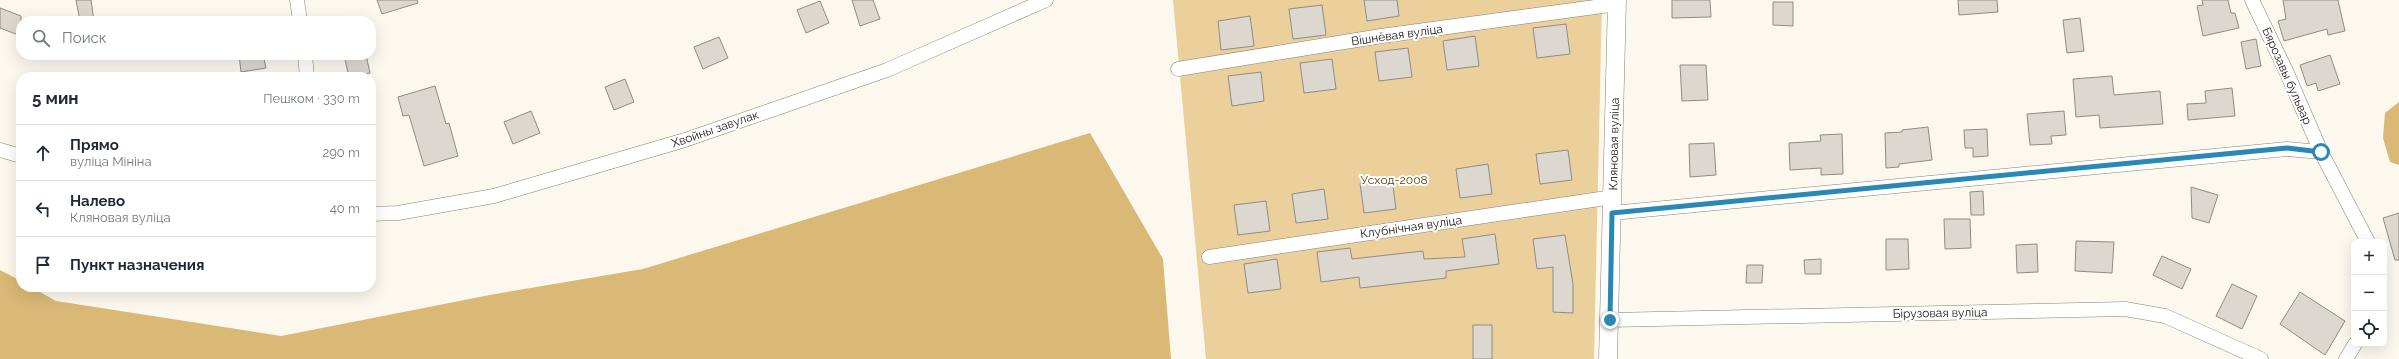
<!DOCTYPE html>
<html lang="ru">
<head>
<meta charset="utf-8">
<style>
  body { margin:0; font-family:Raleway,sans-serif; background:#f2f2f3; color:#1f2937 }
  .controls { position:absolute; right:12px; bottom:12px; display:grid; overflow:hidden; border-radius:8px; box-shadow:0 4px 16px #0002 }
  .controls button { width:36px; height:36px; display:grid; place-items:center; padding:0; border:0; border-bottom:1px solid #e0e1e3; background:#fff; color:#1f2937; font:20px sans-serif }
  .stop { position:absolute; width:12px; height:12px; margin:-9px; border:3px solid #2a88b4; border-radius:50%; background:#fff }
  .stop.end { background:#2a88b4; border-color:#fff; box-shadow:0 1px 4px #0008 }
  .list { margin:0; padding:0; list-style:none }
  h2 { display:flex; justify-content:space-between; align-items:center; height:52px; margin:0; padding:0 16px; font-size:17px }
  h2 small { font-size:13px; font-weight:400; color:#747a83 }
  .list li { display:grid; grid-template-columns:26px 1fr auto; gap:12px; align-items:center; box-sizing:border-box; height:56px; padding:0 16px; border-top:1px solid #e0e1e3 }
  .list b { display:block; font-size:15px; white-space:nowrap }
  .list p { margin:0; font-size:13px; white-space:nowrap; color:#747a83 }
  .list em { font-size:13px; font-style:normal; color:#747a83 }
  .icon { flex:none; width:22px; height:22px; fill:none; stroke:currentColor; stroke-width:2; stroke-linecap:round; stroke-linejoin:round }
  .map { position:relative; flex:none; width:2399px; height:359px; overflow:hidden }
  .search { position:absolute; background:#fff; box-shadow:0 4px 16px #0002; left:16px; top:16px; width:360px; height:44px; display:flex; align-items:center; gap:10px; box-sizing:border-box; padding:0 14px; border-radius:16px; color:#747a83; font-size:15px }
  .panel { position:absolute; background:#fff; box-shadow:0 4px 16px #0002; left:16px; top:72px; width:360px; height:220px; border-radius:16px }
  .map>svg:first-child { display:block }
  .green { fill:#ecd09b }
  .forest { fill:#dab876 }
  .building { fill:#ddd8cf; stroke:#908c84 }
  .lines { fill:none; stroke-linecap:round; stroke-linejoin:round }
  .minor-casing { stroke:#868179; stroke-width:15 }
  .tertiary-casing { stroke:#868179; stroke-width:19 }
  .minor { stroke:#fff; stroke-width:14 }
  .tertiary { stroke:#fff; stroke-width:18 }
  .route { stroke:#2a88b4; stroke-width:5 }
  .labels { text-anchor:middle; stroke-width:4; stroke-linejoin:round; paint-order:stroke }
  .street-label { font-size:12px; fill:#1a1815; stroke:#fff }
  .park-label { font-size:12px; fill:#59420d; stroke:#fff }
</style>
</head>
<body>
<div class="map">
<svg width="2399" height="359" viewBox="0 0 2399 359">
  <rect width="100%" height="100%" fill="#fdf8ee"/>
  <path class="green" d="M1173,0H1602L1594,359H1206Z"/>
  <g class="forest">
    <path d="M2399,102V165L2390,162L2383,138L2385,113Z"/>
    <path d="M1090,133L1163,259L1171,359H0V270L21,281V287H31L56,301L281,336L495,294L643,269Z"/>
  </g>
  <g class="building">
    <path d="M76,0H91L94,21H80Z"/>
    <path d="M377,0H417L418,3L382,14Z"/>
    <path d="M852,0H873L880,19L860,26Z"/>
    <path d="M1364,0H1397L1399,16L1367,21Z"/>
    <path d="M1672,0H1710L1711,17L1672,18Z"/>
    <path d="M1958,0H1997L1998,12L1959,15Z"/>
    <path d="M2202,0H2228L2231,13H2235L2239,28L2203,36L2197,6L2203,5Z"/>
    <path d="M2283,0H2338L2345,31L2328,35L2327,29L2284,41L2278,21L2286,19Z"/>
    <path d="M820,1L829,23L806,33L797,10Z"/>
    <path d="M1773,2H1793V26L1773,25Z"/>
    <path d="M1322,5L1326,35L1293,39L1289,9Z"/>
    <path d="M0,8L21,16V36L0,28Z"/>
    <path d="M1250,16L1254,46L1221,50L1218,21Z"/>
    <path d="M2080,18L2084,51L2067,53L2063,20Z"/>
    <path d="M1566,24L1570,54L1537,58L1533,28Z"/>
    <path d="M1475,36L1479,66L1447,70L1443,41Z"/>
    <path d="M719,37L728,58L703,69L694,47Z"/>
    <path d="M2256,39L2261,66L2246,69L2241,42Z"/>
    <path d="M1408,48L1412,77L1379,81L1375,52Z"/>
    <path d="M239,55H263L266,68L241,72Z"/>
    <path d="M344,55H366L370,73L349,77Z"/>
    <path d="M2330,55L2340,84L2318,91L2316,83L2307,86L2300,65Z"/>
    <path d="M1332,59L1336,89L1304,93L1300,63Z"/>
    <path d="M1680,65H1706L1708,100L1682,101Z"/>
    <path d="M1261,72L1264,101L1232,106L1228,76Z"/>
    <path d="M2112,76L2114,95L2160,91L2163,124L2100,128L2099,115L2076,117L2073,79Z"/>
    <path d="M625,79L634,102L614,110L605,87Z"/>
    <path d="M435,86L446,124L449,123L458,156L424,166L409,115L403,116L398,97Z"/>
    <path d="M2232,88L2235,116L2188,120L2187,104L2206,103L2205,91Z"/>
    <path d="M531,111L540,133L513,144L504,122Z"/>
    <path d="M2064,111L2066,135L2051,136L2052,144L2030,145L2027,114Z"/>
    <path d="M1928,127L1932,160L1899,164V167L1886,168L1885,133L1902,132V130Z"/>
    <path d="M1987,129L1988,156L1973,157V148H1965L1964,130Z"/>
    <path d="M1842,134L1843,174L1821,175V168L1790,170L1789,143L1821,141L1820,135Z"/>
    <path d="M1714,143L1716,175L1690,177L1689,144Z"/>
    <path d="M1568,150L1572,180L1540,184L1536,154Z"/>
    <path d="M1488,164L1492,194L1460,198L1456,169Z"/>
    <path d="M1392,179L1396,209L1364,213L1360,183Z"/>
    <path d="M2191,187L2218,195L2209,223L2192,218Z"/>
    <path d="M1324,189L1328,219L1296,223L1292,194Z"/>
    <path d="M1983,191L1984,215H1971L1970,192Z"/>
    <path d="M1266,201L1270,231L1238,235L1234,205Z"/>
    <path d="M2399,213V260H2395L2383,218Z"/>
    <path d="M1944,219H1970L1971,248L1945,249Z"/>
    <path d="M1495,234L1499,264L1446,271V278L1395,284L1360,288L1359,277L1321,282L1317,252L1350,248L1352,259L1423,251L1424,259L1465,257L1462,239Z"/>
    <path d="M1565,235L1573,284V313L1553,312V267L1537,269L1533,239Z"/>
    <path d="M1886,239H1908L1909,269L1886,270Z"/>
    <path d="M2076,241L2114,242L2112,273L2075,271Z"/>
    <path d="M2037,244L2038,272L2017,273L2016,245Z"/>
    <path d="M2162,256L2191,269L2182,289L2153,275Z"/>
    <path d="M1277,259L1281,289L1248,293L1244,264Z"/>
    <path d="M1821,259V274H1805L1804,260Z"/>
    <path d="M1747,265H1763L1762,283H1746Z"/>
    <path d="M2232,284L2257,296L2242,329L2216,316Z"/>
    <path d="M2300,292L2345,321L2325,355L2280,324Z"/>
    <rect x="1473" y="325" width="19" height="34"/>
  </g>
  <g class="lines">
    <g class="minor-casing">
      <g id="minor">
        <path d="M297,0L300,21"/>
        <path d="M2252,0L2287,73L2321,152L2368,242"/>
        <path d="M305,55L307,77"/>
        <path d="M1178,69L1381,36L1617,4"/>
        <path d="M0,150L21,156"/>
        <path d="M1612,213L2287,149L2321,152"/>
        <path d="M371,214L398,213L494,196L685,140L887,70L1046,0"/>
        <path d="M1209,257L1613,197"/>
        <path d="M1610,320L2125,309L2165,316L2261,359"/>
        <path d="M2346,359L2355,344"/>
      </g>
    </g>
    <g class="tertiary-casing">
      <path id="tertiary" d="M1608,359L1617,0"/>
    </g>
    <use href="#minor" class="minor"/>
    <use href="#tertiary" class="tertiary"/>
  </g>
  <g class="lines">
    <path class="route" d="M1610,320L1612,213L2287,148L2321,152"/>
  </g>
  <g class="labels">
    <g class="street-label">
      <text transform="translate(1397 35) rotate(-8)" y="4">Вішнёвая вуліца</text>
      <text transform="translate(2287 76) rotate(66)" y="4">Бярозавы бульвар</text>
      <text transform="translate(715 129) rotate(-19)" y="4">Хвойны завулак</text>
      <text transform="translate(1614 144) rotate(-89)" y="4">Кляновая вуліца</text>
      <text transform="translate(1411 227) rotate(-8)" y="4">Клубнічная вуліца</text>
      <text transform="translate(1940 313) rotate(-1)" y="4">Бірузовая вуліца</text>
    </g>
    <g class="park-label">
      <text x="1394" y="184">Усход-2008</text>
    </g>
  </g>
</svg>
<div class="controls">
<button>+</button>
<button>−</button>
<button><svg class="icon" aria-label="locate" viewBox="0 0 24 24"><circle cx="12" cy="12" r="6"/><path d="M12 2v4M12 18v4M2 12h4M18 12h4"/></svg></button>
</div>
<div class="stop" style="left:2321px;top:152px"></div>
<div class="stop end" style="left:1610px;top:320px"></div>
<div class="search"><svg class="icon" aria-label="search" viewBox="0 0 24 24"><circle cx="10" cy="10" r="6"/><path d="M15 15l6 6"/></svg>Поиск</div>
<section class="panel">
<h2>5 мин<small>Пешком · 330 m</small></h2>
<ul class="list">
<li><svg class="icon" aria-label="ahead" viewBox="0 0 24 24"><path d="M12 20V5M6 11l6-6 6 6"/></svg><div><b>Прямо</b><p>вуліца Мініна</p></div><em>290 m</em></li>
<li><svg class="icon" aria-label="left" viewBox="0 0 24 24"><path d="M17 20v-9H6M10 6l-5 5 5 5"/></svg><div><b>Налево</b><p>Кляновая вуліца</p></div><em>40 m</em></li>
<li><svg class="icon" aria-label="arrive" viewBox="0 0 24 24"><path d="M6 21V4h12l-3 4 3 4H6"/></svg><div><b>Пункт назначения</b></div></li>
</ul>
</section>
</div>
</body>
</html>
